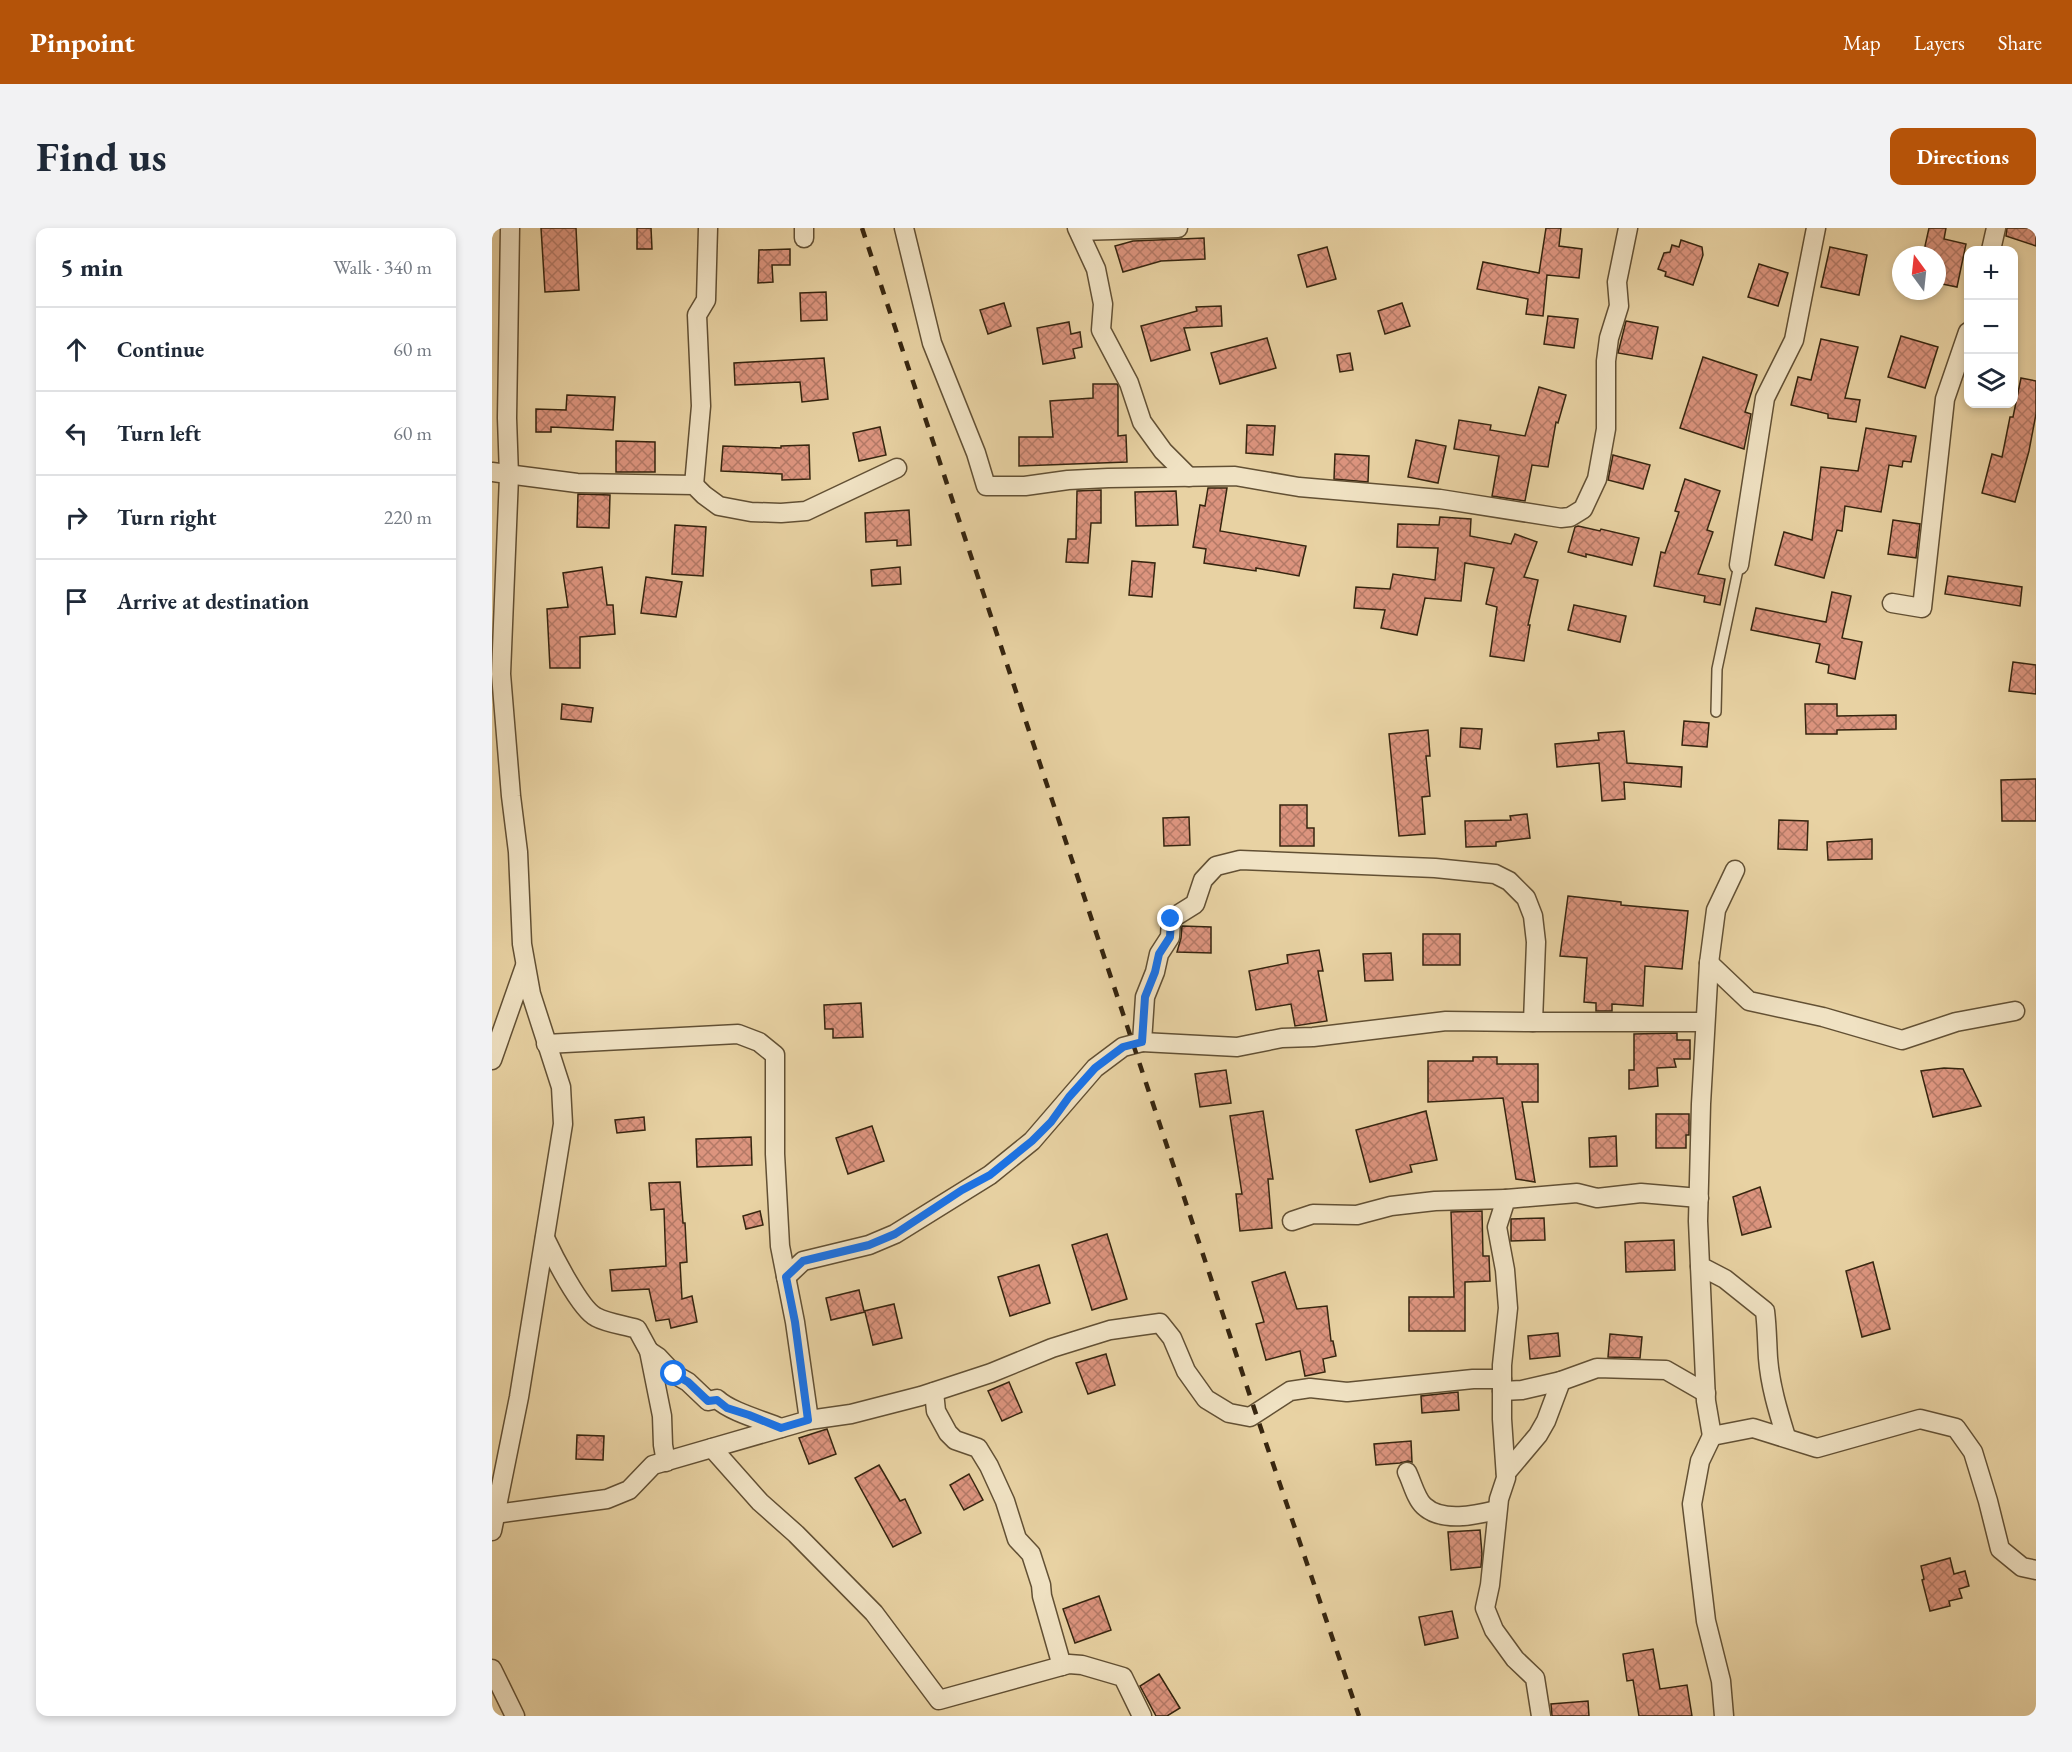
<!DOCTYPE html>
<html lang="en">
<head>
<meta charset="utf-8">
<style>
  body { margin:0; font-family:"EB Garamond",serif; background:#f2f2f3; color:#1f2937 }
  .controls { position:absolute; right:18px; top:18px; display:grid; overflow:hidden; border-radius:12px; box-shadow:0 3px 9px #0003 }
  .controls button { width:54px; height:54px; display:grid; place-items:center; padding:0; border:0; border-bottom:2px solid #e0e1e3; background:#fff; color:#1f2937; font:30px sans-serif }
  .compass { position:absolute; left:1400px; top:18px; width:54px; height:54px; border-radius:50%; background:#fff; box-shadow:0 3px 9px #0003; rotate:345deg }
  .stop { position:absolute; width:18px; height:18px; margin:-14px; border:4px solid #1a73e8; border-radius:50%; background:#fff }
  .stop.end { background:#1a73e8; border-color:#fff; box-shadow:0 2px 6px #0008 }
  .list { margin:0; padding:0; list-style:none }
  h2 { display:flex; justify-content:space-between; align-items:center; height:78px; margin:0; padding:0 24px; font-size:26px }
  h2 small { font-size:20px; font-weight:400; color:#747a83 }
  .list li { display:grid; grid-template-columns:39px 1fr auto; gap:18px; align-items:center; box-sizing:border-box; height:84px; padding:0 24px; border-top:2px solid #e0e1e3 }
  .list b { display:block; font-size:22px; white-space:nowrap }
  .list em { font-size:20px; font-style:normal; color:#747a83 }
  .icon { flex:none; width:33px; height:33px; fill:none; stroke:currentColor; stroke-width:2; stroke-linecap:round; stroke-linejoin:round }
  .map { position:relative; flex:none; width:1544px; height:1488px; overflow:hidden; border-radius:12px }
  header { display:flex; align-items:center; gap:36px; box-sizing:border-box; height:84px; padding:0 30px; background:#b45309; color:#fff }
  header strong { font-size:28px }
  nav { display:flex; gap:33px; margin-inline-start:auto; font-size:21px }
  .intro { display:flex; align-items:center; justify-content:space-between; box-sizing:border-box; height:144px; padding:0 36px }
  h1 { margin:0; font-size:42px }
  .button { padding:15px 27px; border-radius:12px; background:#b45309; color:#fff; font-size:21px; font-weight:700 }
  main { display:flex; gap:36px; padding:0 36px }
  aside { flex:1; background:#fff; border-radius:12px; box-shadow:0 3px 9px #0003 }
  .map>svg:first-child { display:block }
  .building { fill:url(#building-cross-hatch); stroke:#36250f; stroke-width:1.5 }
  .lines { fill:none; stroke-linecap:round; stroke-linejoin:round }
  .service-casing { stroke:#625034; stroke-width:12 }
  .minor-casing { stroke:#625034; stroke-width:21 }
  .service { stroke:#f0e2c3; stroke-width:9 }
  .minor { stroke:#f0e2c3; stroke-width:18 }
  .rail { stroke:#36250f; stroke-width:4.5; stroke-dasharray:10 10; stroke-linecap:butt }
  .route { stroke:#1a73e8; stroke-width:8 }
</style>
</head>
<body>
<header>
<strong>Pinpoint</strong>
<nav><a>Map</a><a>Layers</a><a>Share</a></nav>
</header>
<div class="intro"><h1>Find us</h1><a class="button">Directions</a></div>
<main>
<aside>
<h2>5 min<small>Walk · 340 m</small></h2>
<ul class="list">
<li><svg class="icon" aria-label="ahead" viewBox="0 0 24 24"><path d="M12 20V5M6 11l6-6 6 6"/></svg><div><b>Continue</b></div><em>60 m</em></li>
<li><svg class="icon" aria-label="left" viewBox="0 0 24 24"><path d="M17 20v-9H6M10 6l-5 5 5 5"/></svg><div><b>Turn left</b></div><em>60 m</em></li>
<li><svg class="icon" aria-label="right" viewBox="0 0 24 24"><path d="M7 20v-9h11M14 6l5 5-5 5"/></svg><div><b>Turn right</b></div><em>220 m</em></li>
<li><svg class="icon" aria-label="arrive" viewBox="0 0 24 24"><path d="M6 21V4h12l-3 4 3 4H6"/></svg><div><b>Arrive at destination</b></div></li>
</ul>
</aside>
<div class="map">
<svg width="1544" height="1488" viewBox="0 0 1544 1488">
  <defs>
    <pattern id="building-cross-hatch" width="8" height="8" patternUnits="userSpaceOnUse" patternTransform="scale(1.5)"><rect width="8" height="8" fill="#dc947e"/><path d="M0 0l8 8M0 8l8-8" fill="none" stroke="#b37966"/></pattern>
  </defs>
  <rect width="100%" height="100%" fill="#e8d2a3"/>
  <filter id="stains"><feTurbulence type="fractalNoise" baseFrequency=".00333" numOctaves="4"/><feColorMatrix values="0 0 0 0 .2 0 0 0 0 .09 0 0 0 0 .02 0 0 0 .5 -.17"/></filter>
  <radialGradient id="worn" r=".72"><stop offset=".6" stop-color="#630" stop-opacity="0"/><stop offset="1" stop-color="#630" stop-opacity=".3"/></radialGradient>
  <g class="building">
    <path d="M49,0H84L87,62L53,64Z"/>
    <path d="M145,0H159L160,21H145Z"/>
    <path d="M1054,0H1069L1067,18L1090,21L1087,50L1055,47L1051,88L1034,86L1036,71L985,61L991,34L1047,45Z"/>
    <path d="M1437,0H1454L1452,11L1474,16L1465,59L1445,55V27H1431Z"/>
    <path d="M1515,0H1544V18L1514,8Z"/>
    <path d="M712,10L713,31L669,33L631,44L623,18L641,13Z"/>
    <path d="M1189,12L1210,19L1211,27L1201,57L1173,48L1174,44L1166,41L1172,25L1178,24L1180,17L1187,19Z"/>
    <path d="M835,19L844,51L815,59L806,27Z"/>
    <path d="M1338,19L1375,27L1367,67L1329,59Z"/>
    <path d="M298,21V37H280L281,54L266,55L267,22Z"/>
    <path d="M1267,36L1296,45L1286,78L1256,69Z"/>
    <path d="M334,64L335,92L309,93L308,65Z"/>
    <path d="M512,75L519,98L496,106L488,82Z"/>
    <path d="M910,75L918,98L893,106L886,83Z"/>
    <path d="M729,78L730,98L692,100L698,122L659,133L649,98L705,83L704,79Z"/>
    <path d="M1056,88L1086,91L1082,120L1052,116Z"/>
    <path d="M1134,93L1166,99L1160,131L1126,125Z"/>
    <path d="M577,94L579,106L588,104L590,119L581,121L583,130L551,136L545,100Z"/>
    <path d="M1409,108L1446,119L1433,160L1396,149Z"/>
    <path d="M775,110L784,140L728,156L719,125Z"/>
    <path d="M1329,111L1366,119L1353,170L1368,172L1364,194L1336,190V186L1299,177L1306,149L1319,152Z"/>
    <path d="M858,125L861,142L848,144L845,127Z"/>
    <path d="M1211,129L1265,147L1253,184L1259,186L1252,221L1188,200Z"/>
    <path d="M332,130L336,171L310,174L308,154L243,157L242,135Z"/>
    <path d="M1529,150L1544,153V186L1537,223L1523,274L1490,265L1500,226L1510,229L1518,189H1521Z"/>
    <path d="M601,156H625L626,158V208L634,207L635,234L527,238V209H561L558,173L601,170Z"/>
    <path d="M1047,159L1074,167L1066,195L1064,194L1056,239L1040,237L1033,273L1000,268L1007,228L962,221L967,192L999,197L998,202L1033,208Z"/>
    <path d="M75,167L123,169L121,202L59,199V204H44V181L74,182Z"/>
    <path d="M755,197L783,198L781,227L754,225Z"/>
    <path d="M388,199L394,227L367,233L361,205Z"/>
    <path d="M1374,200L1424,208L1419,234L1411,233L1410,239L1397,237L1389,284L1353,278L1350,303L1345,302L1332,350L1283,337L1292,304L1320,312L1329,239L1366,243Z"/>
    <path d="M924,212L954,218L946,255L916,249Z"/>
    <path d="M124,213L163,214V244H124Z"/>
    <path d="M317,217L318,251L290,252V246L229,243L231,218L289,220V218Z"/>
    <path d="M843,226L877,228L876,254L842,251Z"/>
    <path d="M1121,227L1158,237L1151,261L1116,252Z"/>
    <path d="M1193,251L1228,263L1215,302L1221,304L1206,346L1233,351L1228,377L1212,374L1213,368L1162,358L1169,324L1173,325L1187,284L1183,283Z"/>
    <path d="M716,260H735L728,303L814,318L807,348L764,340V343L712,335L714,321L701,319L708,277L713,278Z"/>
    <path d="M609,262V295H599L596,335L574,334L576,311H584L585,263Z"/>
    <path d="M684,263L686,297L644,298L643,264Z"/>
    <path d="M86,266L118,267L117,300L85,299Z"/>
    <path d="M417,282L419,317L405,318V312L374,314L373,285Z"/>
    <path d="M948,289L979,291L978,308L1019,316L1023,306L1045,314L1032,349L1046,352L1036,397H1038L1032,433L998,428L1005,379L994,376L1002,340L973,335L969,373L933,370L925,407L889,400L893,382L862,380L864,359L898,361L901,346L943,352L946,320L905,319L906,296L947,297Z"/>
    <path d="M1401,292L1428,296L1424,330L1396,326Z"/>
    <path d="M183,297L214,299L211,348L180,346Z"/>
    <path d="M1086,298L1108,303L1109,301L1147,310L1140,337L1094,326V329L1076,324L1083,299Z"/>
    <path d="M640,333L663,335L660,369L637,367Z"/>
    <path d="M110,339L115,377H121L123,406L88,409V440H58L55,381L76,379L71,345Z"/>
    <path d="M408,339L409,356L380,358L379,342Z"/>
    <path d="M1456,348L1530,359L1528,378L1453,366Z"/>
    <path d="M154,349L190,354L184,389L149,385Z"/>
    <path d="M1340,364L1359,368L1350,410L1370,414L1363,451L1336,445L1337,437L1324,434L1328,416L1259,402L1264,380L1334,394Z"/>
    <path d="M1082,377L1134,388L1128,414L1076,402Z"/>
    <path d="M1521,434L1544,437V466L1517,463Z"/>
    <path d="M70,476L101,480L99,494L69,491Z"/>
    <path d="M1313,476H1345V488L1404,487V501L1345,502V506H1314Z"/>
    <path d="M1192,493L1217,495L1215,519L1190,517Z"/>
    <path d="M969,500L990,501L988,521L968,519Z"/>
    <path d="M936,502L938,528H934L938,568L930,569L933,606L907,608L897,506Z"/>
    <path d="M1132,503L1135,535L1190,539L1189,559L1132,554L1133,571L1110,573L1107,535L1065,539L1063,516L1107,512L1106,505Z"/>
    <path d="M1544,551V593H1510L1509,552Z"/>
    <path d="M788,577H815V600H822V618H788Z"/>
    <path d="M1035,586L1038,610L1004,614V618L974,619L973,593L1019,592L1018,588Z"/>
    <path d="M697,589L698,617L672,618L671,590Z"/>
    <path d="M1287,592L1316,593L1315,622L1286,621Z"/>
    <path d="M1380,611V631L1336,632L1335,614Z"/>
    <path d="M1076,668L1129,674V677L1196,683L1190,741L1153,738L1151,778L1120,776V783H1104V775L1092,774L1095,730L1068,728Z"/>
    <path d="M690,698L719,699V725L685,724L689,710Z"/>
    <rect x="931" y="706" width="37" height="31"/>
    <path d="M827,722L831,743H826L835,793L803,798L799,776L764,782L757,743L796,735L795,727Z"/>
    <path d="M899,725L901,752L873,753L871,726Z"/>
    <path d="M369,775L371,809L341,810V801H333L332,777Z"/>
    <path d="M1185,805V812H1198V831H1182L1184,839L1165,840L1166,858L1137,861V842H1142V806Z"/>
    <path d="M981,829H1005V836H1046V874H1030L1043,954L1024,951L1011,870L936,874V833H981Z"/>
    <path d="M1452,840L1471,841L1489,878L1441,889L1429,843Z"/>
    <path d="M734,842L739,875L708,879L703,846Z"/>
    <path d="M771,883L781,951H776L780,1000L748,1003L744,966H750L738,888Z"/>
    <path d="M934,883L945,932L918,937L920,944L878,954L864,902Z"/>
    <path d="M1164,886H1197V907H1194V920H1164Z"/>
    <path d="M152,889L153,902L125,905L123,892Z"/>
    <path d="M380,898L392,933L356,946L344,910Z"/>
    <path d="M1124,908L1125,938L1098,939L1097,910Z"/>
    <path d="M259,909L260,937L205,939L204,911Z"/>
    <path d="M188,954L191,995H193L195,1034L188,1035L190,1071L200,1068L205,1094L179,1100L177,1091L164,1093L157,1061L120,1063L118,1042L174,1038L172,981L159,982L157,955Z"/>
    <path d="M1268,959L1279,999L1250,1007L1241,969Z"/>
    <path d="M268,983L271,997L254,1001L251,988Z"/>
    <path d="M990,983L991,1028H997L998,1053L973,1054V1103H917V1069H962L959,984Z"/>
    <path d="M1052,990L1053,1012L1019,1013V991Z"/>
    <path d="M615,1006L635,1071L600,1082L580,1017Z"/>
    <path d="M1182,1012L1183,1042L1134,1044L1133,1014Z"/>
    <path d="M1381,1034L1398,1101L1370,1109L1354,1043Z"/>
    <path d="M547,1037L558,1075L518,1088L506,1049Z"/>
    <path d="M793,1044L805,1081L835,1078L839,1113H841L844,1128L831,1131L833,1144L813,1148L808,1123L774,1132L764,1096L772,1094L760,1054Z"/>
    <path d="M367,1062L372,1083L402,1076L410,1110L381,1117L373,1084L339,1092L334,1070Z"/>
    <path d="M1066,1105L1068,1128L1038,1131L1036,1108Z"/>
    <path d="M1118,1106L1150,1109L1148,1130L1116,1129Z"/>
    <path d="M614,1126L623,1157L596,1166L584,1135Z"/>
    <path d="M517,1154L530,1184L510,1193L496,1163Z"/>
    <path d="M966,1164L967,1182L930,1185L929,1168Z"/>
    <path d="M335,1201L344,1226L317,1236L307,1210Z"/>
    <path d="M85,1207L112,1208L111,1232L84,1231Z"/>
    <path d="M919,1213L920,1234L916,1233L908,1235L884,1237L882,1216Z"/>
    <path d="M387,1237L408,1273L413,1271L429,1305L401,1319L363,1250Z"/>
    <path d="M477,1246L491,1272L472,1282L458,1257Z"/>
    <path d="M988,1302L990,1326L989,1339L959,1342L956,1304Z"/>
    <path d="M1458,1330L1462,1346L1473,1343L1477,1358L1467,1361L1470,1370L1457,1373L1458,1378L1438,1383L1430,1352L1432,1351L1429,1338Z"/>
    <path d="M607,1368L619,1402L583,1415L571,1381Z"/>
    <path d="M960,1383L966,1410L933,1417L927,1389Z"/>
    <path d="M1161,1421L1168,1461L1195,1457L1200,1488H1147L1141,1452L1135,1453L1131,1426Z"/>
    <path d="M667,1446L688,1480L675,1488H664L648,1458Z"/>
    <path d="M1096,1473L1097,1488H1060L1059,1476Z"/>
  </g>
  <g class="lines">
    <g class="service-casing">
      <path id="service" d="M1224,484L1225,441L1247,337"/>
    </g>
    <g class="minor-casing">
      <g id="minor">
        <path d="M412,0L440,115L484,225L494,258H533L576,252L616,250L743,248L807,259L948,271L1069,290L1078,289L1091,281L1105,251L1114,201V133L1117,110L1127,78L1125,54L1136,0"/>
        <path d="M585,0L604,41L611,76L609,102L637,155L650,194L671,223L697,249"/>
        <path d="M587,3L686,0"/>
        <path d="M312,10V0"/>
        <path d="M1499,22L1504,0"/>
        <path d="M0,244L85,255L202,257L212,267L227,278L259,284L289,285L314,283L405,240"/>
        <path d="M202,257L209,178L205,87L214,72L216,0"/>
        <path d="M1247,337L1273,170L1302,112L1324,0"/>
        <path d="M1400,375L1430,380L1453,171L1476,104"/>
        <path d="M1243,642L1224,682L1217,735L1209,876L1206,993L1208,1038L1233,1051L1273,1083C1275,1099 1275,1114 1276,1130C1278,1157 1286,1183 1294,1209"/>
        <path d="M1217,735L1257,773L1331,789L1410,812L1464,794L1523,783"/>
        <path d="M650,814L745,819L790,810L821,809L954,793L1041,794"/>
        <path d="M0,832L33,738"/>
        <path d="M800,993L821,986L865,987L899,978L943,973L1014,971"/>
        <path d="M53,1010C61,1027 88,1081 104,1089C115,1095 132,1097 145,1101L157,1123L170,1188L171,1217L174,1234"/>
        <path d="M1208,1038L1214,1173L1220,1208L1261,1200L1325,1220L1428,1191L1464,1200L1481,1224L1496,1273L1508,1321L1530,1339L1544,1342"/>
        <path d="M294,1049L311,1033L377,1017L403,1006L498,947L540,913L603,840L631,819L650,814L653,769L663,744L667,726L678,709L679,691L703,676L711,652L724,638L748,632L943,640L1003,646L1017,653L1034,670L1041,688L1044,714L1041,794H1213"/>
        <path d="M157,1123L166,1129L182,1146L196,1154L216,1173L225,1171C239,1184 270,1192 289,1200"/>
        <path d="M1010,1163L1030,1162L1069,1153"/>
        <path d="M442,1164L444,1183L456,1205L463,1212L486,1220L497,1238L513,1273L525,1311L539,1326L549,1357L550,1368L570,1438"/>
        <path d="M317,1192L359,1186L429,1168L499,1145L560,1120L618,1102L668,1095L680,1110L694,1143L714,1171L737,1185L758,1189L798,1163L818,1160L855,1164L981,1151H1010"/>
        <path d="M1220,1208L1208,1233L1200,1276L1214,1393L1229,1453L1232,1488"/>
        <path d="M220,1220L268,1274L304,1306L382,1385L447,1472L577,1436L590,1437L631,1449L650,1488"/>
        <path d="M915,1244C920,1254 924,1271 932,1278C950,1295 984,1287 1005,1282"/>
        <path d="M1014,1245L1046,1207L1054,1193L1069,1153L1105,1140L1174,1142L1214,1165"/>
        <path d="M3,1286L115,1271L137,1262L161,1237L317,1192L303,1094L288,1018L283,926V827L267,814L246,806L54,816"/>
        <path d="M0,1303L27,1169L71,896L69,859L39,766L30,716L26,624L19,568L9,446L17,248L15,190L18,0"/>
        <path d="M0,1441L23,1488"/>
        <path d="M1049,1488L1043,1450L1023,1431L1002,1402L993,1380L998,1357L1007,1271L1014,1250L1010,1191V1137L1016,1080L1013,1042L1005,999L1014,971L1085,965L1105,970L1149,965L1207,970"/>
      </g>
    </g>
    <use href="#service" class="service"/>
    <use href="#minor" class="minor"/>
    <path class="rail" d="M370,0L763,1183L867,1488"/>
  </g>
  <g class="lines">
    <path class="route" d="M182,1146L196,1154L216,1173L225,1172L235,1180L257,1187L289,1200L316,1192L303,1094L294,1049L311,1033L377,1017L403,1006L470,962L498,947L540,913L559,894L577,869L603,840L631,819L650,814L653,769L663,744L667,726L678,709L679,691"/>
  </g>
  <rect width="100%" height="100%" filter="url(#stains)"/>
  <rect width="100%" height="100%" fill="url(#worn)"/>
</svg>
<div class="controls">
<button>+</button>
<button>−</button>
<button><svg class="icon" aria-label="layers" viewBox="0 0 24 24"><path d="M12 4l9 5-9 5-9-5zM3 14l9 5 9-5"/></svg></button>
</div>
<svg class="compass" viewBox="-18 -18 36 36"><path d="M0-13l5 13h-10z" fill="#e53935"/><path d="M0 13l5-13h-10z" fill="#747a83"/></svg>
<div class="stop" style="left:182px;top:1146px"></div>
<div class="stop end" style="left:679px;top:691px"></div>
</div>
</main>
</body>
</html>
